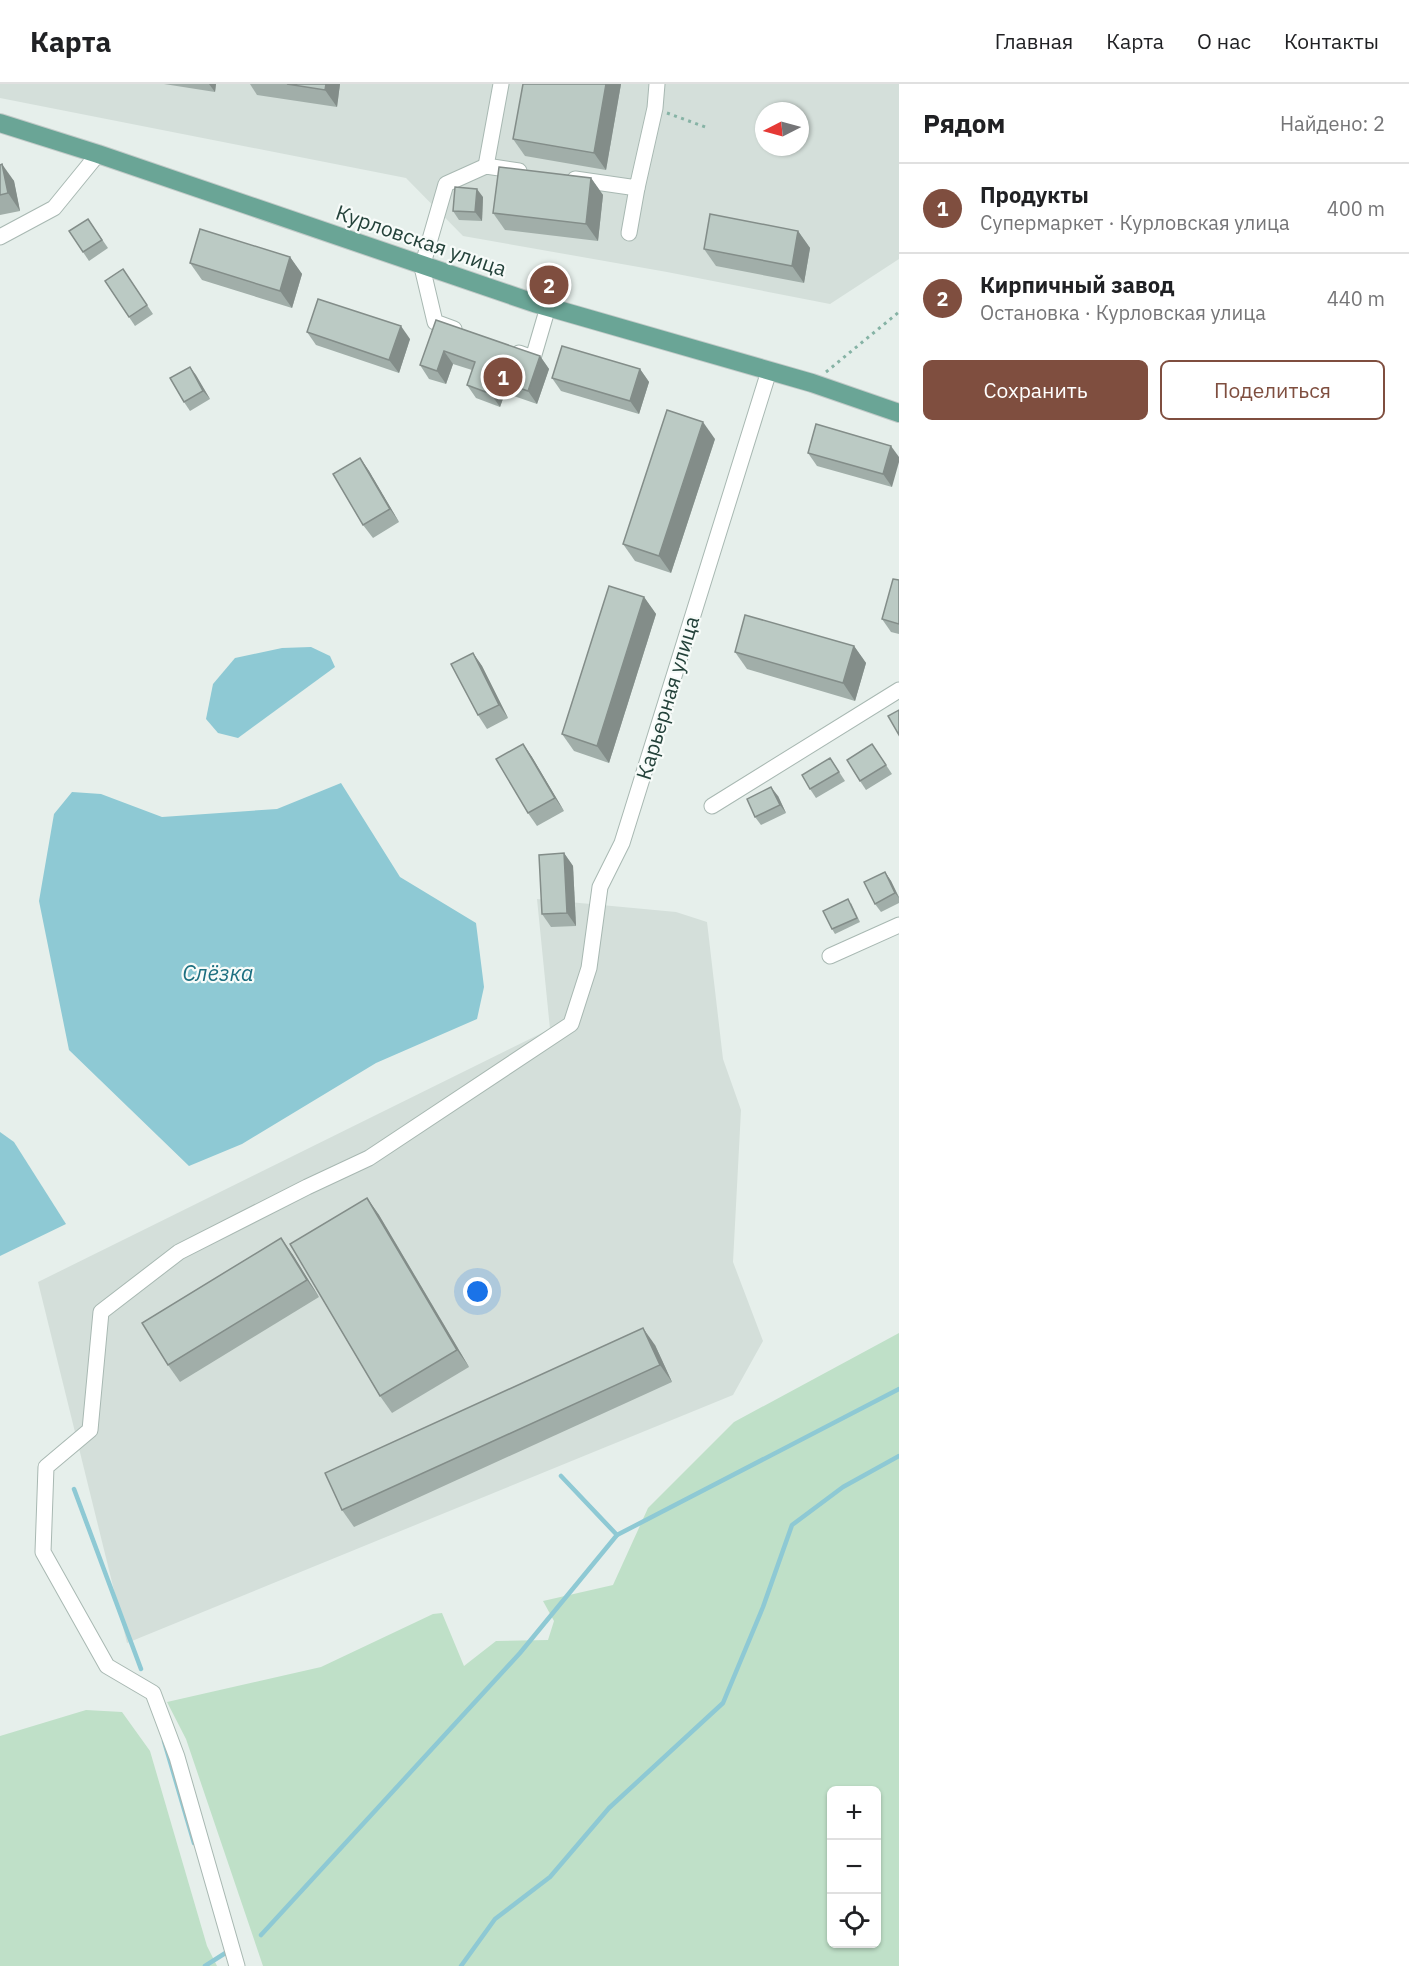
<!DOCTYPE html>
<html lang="ru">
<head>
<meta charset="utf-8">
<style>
  body { margin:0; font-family:"IBM Plex Sans",sans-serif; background:#f2f2f2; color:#202124 }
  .controls { position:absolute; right:18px; bottom:18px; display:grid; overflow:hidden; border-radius:9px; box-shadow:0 2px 4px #0004 }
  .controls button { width:54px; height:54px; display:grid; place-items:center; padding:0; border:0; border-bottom:2px solid #e0e0e0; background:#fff; color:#202124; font:30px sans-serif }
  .compass { position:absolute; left:755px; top:18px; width:54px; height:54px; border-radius:50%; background:#fff; box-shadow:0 2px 4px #0004; rotate:264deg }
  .you { position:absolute; left:478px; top:1208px; width:21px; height:21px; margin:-15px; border:4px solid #fff; border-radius:50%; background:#1a73e8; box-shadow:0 0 0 9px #1a73e833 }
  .badge { display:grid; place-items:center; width:39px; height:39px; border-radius:50%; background:#7f4e3f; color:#fff; font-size:20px; font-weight:700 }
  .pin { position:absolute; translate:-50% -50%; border:3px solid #fff; box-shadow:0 2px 6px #0006 }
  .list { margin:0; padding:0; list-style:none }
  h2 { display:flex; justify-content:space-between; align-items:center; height:78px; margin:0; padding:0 24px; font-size:26px }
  h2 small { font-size:20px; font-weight:400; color:#757577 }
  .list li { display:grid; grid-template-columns:39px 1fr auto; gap:18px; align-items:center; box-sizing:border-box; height:90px; padding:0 24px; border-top:2px solid #e0e0e0 }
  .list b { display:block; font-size:22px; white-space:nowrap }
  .list p { margin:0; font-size:20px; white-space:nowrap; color:#757577 }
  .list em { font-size:20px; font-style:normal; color:#757577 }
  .actions { display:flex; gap:12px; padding:18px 24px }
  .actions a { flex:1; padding:14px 0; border:2px solid #7f4e3f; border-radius:9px; text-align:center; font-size:21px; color:#7f4e3f }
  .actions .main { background:#7f4e3f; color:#fff }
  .icon { flex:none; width:33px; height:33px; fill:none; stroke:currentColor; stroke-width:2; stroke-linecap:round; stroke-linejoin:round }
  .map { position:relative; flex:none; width:899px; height:1882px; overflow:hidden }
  header { display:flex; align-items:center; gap:36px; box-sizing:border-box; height:84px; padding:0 30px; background:#fff; border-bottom:2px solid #e0e0e0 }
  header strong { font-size:28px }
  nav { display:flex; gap:33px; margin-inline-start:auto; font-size:21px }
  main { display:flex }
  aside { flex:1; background:#fff }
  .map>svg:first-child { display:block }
  .built { fill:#d4dfda; fill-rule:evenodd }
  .green { fill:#bfe0c8; fill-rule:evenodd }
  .water { fill:#8ec9d4 }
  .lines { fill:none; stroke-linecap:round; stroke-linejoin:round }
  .stream { stroke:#8ec9d4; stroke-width:4.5 }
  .minor-casing { stroke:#a8b8b2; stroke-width:17 }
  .major-casing { stroke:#c2cac8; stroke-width:20 }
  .path { stroke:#86b3a5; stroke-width:3; stroke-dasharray:3 4.5; stroke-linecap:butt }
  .minor { stroke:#fff; stroke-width:15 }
  .major { stroke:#6aa596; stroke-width:18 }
  .wall { fill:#a1aea9 }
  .shaded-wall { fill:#838d89 }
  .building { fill:#bbcac4; stroke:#838d89; stroke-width:1.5 }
  .labels { text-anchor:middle; stroke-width:4.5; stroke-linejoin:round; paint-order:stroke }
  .street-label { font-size:21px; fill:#24423a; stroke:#f7fbf9 }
  .water-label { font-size:22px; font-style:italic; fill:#1c6f80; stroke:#f7fbf9 }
</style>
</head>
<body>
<header>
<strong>Карта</strong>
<nav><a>Главная</a><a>Карта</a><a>О нас</a><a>Контакты</a></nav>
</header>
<main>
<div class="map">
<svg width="899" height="1882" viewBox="0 0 899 1882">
  <rect width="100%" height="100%" fill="#e6efeb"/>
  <g class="built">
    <path d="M0,0H899V175L830,220L667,188L463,152L406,94L0,14ZM764,27H800V63H764Z"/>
    <path d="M537,815L676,828L707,838L723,975L741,1026L733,1178L763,1257L733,1311L127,1559L38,1198L550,945Z"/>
  </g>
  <g class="green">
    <path d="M899,1249V1882H263L186,1655L167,1618L321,1583L433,1530L442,1529L464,1582L496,1557L548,1556L554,1537L543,1517L613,1501L648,1424L734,1338ZM876,1706V1860H832V1706Z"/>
    <path d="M86,1626L122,1628L150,1667L207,1862L217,1882H0V1652Z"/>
  </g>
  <g class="water">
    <path d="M311,563L330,572L335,583L238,654L218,649L206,635L213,600L235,574L282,564Z"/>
    <path d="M341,699L400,793L476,839L484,903L477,935L376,979L242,1060L189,1082L69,966L39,817L54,730L72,708L101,710L162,733L277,725Z"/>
    <path d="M0,1048L14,1058L66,1140L0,1172Z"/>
  </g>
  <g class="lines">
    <g class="stream">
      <path d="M561,1392L617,1451"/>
      <path d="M74,1405L141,1585"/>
      <path d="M164,1657L194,1759"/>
      <path d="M261,1851L520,1569L617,1451L899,1305"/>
      <path d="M205,1882L227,1868L226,1864"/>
      <path d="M461,1882L495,1835L550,1793L609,1724L723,1619L763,1523L792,1441L843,1403L899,1372"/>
    </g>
    <g class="minor-casing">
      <g id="minor">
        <path d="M486,82L501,0"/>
        <path d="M575,95L637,104L655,24L657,0"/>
        <path d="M629,149L637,104"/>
        <path d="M0,153L54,124L98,70"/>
        <path d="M454,245L435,238L422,183L446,100L486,82L519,87"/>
        <path d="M519,269L533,274L548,223"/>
        <path d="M712,722L899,606"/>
        <path d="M830,872L899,841"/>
        <path d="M237,1882L177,1673L153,1609L107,1582L43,1468L46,1383L90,1346L101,1228L179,1168L307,1103L369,1074L571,940L589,884L600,803L622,759L769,287"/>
      </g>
    </g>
    <g class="major-casing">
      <path id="major" d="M0,39L98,70L534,219L812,299L899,329"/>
    </g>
    <g class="path">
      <path d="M667,29L708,44"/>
      <path d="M826,288L899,228"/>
    </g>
    <use href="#minor" class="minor"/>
    <use href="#major" class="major"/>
  </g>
  <g class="wall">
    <path d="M164,0H216L215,8Z"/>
    <path d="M250,0H340L337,23L257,11Z"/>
    <path d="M621,0L606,86L525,72L513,55Z"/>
    <path d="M0,81L14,97L20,127L0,131Z"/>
    <path d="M591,94L603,111L598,157L505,146L493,129Z"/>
    <path d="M483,113L482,137L459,136L453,127Z"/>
    <path d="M88,135L108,164L89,177L83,168Z"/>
    <path d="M798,147L810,164L804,199L716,182L704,165Z"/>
    <path d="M290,173L302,190L292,224L202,196L190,179Z"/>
    <path d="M123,185L153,230L135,242L105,197Z"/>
    <path d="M436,236L540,272L549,285L537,320L505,309L500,323L476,314L467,301L472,286L453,280L446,300L429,295L420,281Z"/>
    <path d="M307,248L410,255L399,289L316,261Z"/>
    <path d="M190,283L210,315L190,327L184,318Z"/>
    <path d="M640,285L649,298L639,330L561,307L552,294Z"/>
    <path d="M715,355L671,489L635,477L623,460Z"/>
    <path d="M891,362L892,403L817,382L808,369Z"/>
    <path d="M360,374L369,387L399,438L373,454L363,441Z"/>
    <path d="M899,496V550L891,548L882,535Z"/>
    <path d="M644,513L656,530L609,679L574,667L562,650Z"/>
    <path d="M854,562L866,579L855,617L747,585L735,568Z"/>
    <path d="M473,569L482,582L508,634L487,645L478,631Z"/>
    <path d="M523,660L532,673L564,727L537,742L528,729Z"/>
    <path d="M872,660L892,690L866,706L860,697Z"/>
    <path d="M830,674L845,697L816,714L810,705Z"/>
    <path d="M778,712L786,729L761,741L755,733Z"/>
    <path d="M564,769L573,782L576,842L551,843L542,830Z"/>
    <path d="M885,788L891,797L899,813V819L881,828L875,820Z"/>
    <path d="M851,819L860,838L835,850L832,845Z"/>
    <path d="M367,1114L379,1131L469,1283L392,1329L380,1312Z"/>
    <path d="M281,1154L293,1171L319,1213L180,1298L168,1281Z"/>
    <path d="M655,1261L672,1298L354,1443L342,1426Z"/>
  </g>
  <g class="shaded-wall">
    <path d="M209,0H216L215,8Z"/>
    <path d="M326,0H340L337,23L325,6Z"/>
    <path d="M606,0H621L606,86L594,69Z"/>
    <path d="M2,80L14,97L20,127L8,109Z"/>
    <path d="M591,94L603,111L598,157L586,140Z"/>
    <path d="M477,105L483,113L482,137L475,128Z"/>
    <path d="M798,147L810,164L804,199L792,182Z"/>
    <path d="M290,173L302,190L292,224L280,207Z"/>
    <path d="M401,242L410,255L399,289L389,276Z"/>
    <path d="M444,267L453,280L446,300L437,287Z"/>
    <path d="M540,272L549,285L537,320L528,307Z"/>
    <path d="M190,283L196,291L210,315L203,307Z"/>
    <path d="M640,285L649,298L639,330L630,317Z"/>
    <path d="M496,296L505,309L500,323L491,310Z"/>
    <path d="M703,338L715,355L671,489L659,472Z"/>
    <path d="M891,362L899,373V378L892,403L883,390Z"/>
    <path d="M360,374L369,387L399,438L390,425Z"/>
    <path d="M644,513L656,530L609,679L597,662Z"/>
    <path d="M854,562L866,579L855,617L843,599Z"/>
    <path d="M473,569L482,582L508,634L499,621Z"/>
    <path d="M523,660L532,673L564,727L555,714Z"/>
    <path d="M771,703L778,712L786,729L780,721Z"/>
    <path d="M564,769L573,782L576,842L567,829Z"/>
    <path d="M885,788L891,797L899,814L895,809Z"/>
    <path d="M367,1114L379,1131L469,1283L457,1266Z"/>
    <path d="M281,1154L293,1171L319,1213L307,1196Z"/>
    <path d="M643,1244L655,1261L672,1298L660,1281Z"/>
  </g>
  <g class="building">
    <path d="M287,0H326L325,6Z"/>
    <path d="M523,0H606L594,69L513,55Z"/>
    <path d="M2,80L8,109L0,111V81Z"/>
    <path d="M499,83L591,94L586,140L493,129Z"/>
    <path d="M455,103L477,105L475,128L453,127Z"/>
    <path d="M710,130L798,147L792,182L704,165Z"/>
    <path d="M88,135L102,156L83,168L69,147Z"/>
    <path d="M200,145L290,173L280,207L190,179Z"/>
    <path d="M123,185L147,221L129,233L105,197Z"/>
    <path d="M318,215L401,242L389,276L307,248Z"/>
    <path d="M436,236L540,272L528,307L496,296L491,310L467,301L475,278L444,267L437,287L420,281Z"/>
    <path d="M562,262L640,285L630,317L552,294Z"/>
    <path d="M190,283L203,307L184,318L170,294Z"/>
    <path d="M667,326L703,338L659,472L623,460Z"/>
    <path d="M816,340L891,362L883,390L808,369Z"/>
    <path d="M360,374L390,425L363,441L333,390Z"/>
    <path d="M893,495L899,496V540L882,535Z"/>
    <path d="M609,502L644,513L597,662L562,650Z"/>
    <path d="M745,531L854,562L843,599L735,568Z"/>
    <path d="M473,569L499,621L478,631L451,580Z"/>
    <path d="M899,626V651L888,632Z"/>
    <path d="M523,660L555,714L528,729L496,675Z"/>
    <path d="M872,660L886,681L860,697L847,676Z"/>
    <path d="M830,674L839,688L810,705L802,691Z"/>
    <path d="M771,703L780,721L755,733L747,715Z"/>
    <path d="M564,769L567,829L542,830L539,771Z"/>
    <path d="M885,788L895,809L875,820L864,798Z"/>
    <path d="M848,815L857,834L832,845L823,827Z"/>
    <path d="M367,1114L457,1266L380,1312L290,1160Z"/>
    <path d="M281,1154L307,1196L168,1281L142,1239Z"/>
    <path d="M643,1244L660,1281L342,1426L325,1389Z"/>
  </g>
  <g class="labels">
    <g class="street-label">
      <text transform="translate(421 157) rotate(19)" y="7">Курловская улица</text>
      <text transform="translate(668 614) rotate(-73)" y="7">Карьерная улица</text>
    </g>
    <g class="water-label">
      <text x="218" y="897">Слёзка</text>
    </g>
  </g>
</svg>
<div class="controls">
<button>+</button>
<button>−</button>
<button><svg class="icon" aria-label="locate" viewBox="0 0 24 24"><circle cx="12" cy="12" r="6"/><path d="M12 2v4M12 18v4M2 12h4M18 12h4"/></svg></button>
</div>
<svg class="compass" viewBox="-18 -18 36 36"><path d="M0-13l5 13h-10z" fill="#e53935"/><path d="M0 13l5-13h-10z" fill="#757577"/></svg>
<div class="you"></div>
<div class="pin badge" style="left:503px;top:293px">1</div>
<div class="pin badge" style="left:549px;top:201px">2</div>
</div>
<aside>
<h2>Рядом<small>Найдено: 2</small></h2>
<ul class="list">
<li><span class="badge">1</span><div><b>Продукты</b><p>Супермаркет · Курловская улица</p></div><em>400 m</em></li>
<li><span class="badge">2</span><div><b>Кирпичный завод</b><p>Остановка · Курловская улица</p></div><em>440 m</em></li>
</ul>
<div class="actions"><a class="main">Сохранить</a><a>Поделиться</a></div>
</aside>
</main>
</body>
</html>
